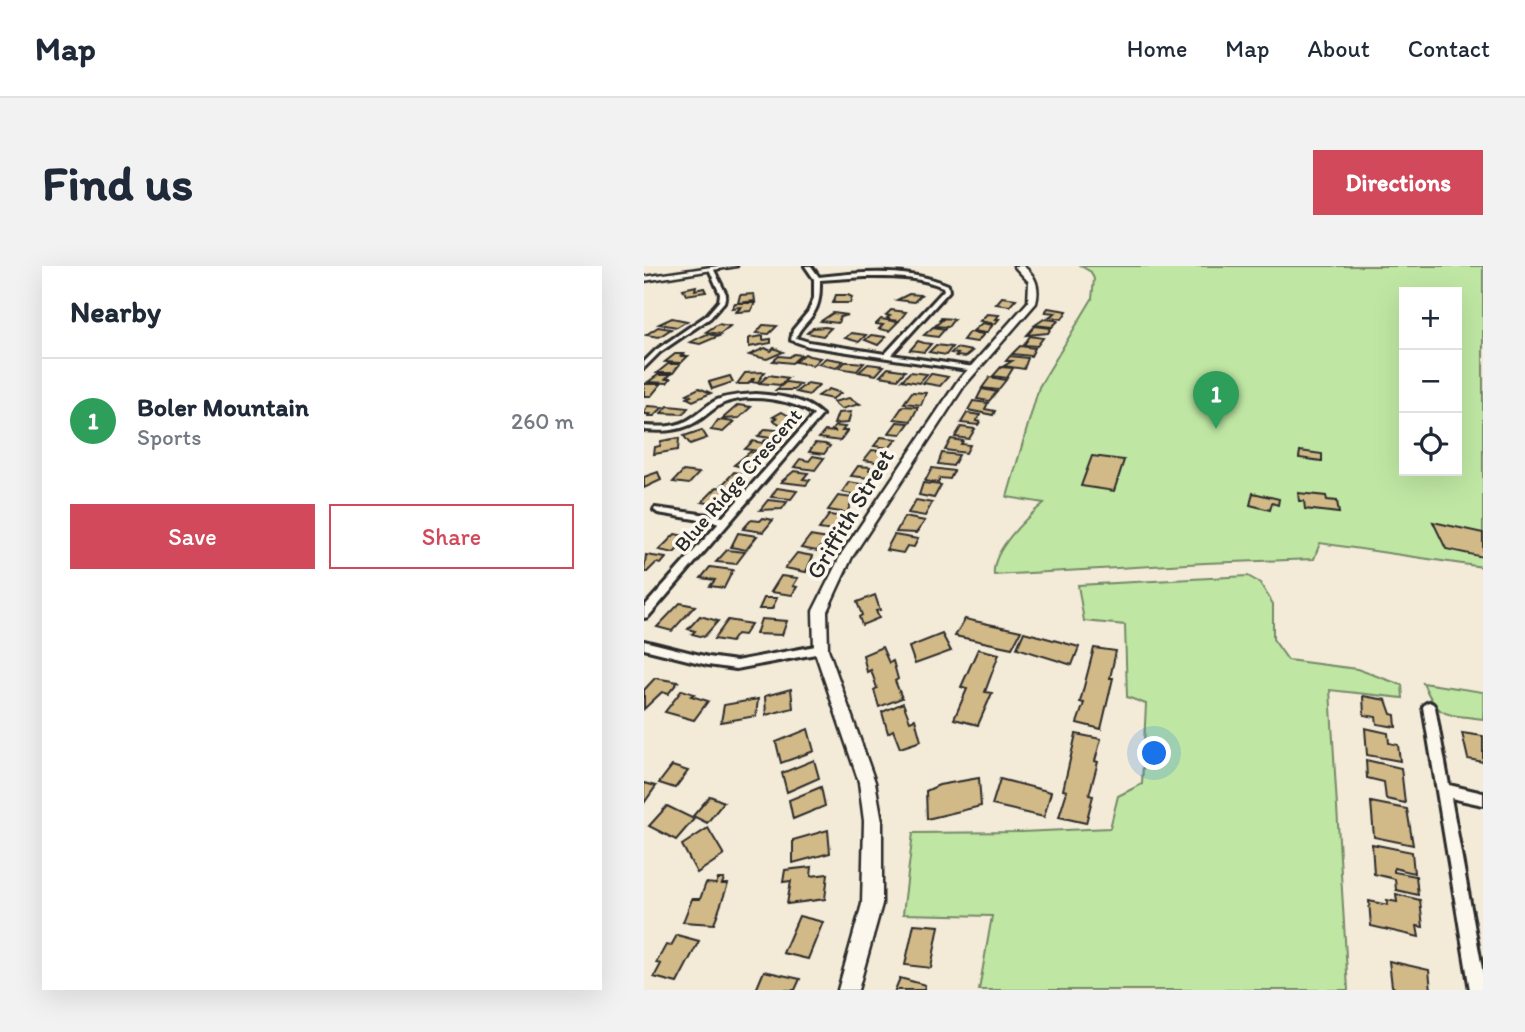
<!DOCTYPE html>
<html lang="en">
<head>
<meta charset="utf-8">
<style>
  body { margin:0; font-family:Itim,sans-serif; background:#f2f2f3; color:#1f2937 }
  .controls { position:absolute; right:21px; top:21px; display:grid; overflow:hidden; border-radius:0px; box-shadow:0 7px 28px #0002 }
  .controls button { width:63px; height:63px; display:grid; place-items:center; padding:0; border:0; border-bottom:2px solid #e0e1e3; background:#fff; color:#1f2937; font:35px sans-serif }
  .you { position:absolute; left:511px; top:488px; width:24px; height:24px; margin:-18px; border:5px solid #fff; border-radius:50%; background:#1a73e8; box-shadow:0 0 0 10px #1a73e833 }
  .badge { display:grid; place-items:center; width:46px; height:46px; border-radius:50%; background:#d1495b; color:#fff; font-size:23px; font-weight:700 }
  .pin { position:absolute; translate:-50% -58px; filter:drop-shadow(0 2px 4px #0008) }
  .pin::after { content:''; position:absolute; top:37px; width:24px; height:21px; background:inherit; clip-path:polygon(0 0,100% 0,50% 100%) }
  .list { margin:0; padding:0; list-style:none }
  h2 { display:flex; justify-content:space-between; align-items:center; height:91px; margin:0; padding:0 28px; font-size:30px }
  h2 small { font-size:23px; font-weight:400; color:#747a83 }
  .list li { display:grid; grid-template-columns:46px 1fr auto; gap:21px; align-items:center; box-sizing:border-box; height:126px; padding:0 28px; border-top:2px solid #e0e1e3 }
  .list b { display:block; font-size:26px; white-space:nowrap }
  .list p { margin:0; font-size:23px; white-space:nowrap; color:#747a83 }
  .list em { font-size:23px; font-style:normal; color:#747a83 }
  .actions { display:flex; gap:14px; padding:21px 28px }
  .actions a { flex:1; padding:16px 0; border:2px solid #d1495b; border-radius:0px; text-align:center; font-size:24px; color:#d1495b }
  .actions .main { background:#d1495b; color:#fff }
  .icon { flex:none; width:38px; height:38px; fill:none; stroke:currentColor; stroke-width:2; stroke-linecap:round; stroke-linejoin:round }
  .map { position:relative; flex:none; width:839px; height:724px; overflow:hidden; border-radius:0px }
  header { display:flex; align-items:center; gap:42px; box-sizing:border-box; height:98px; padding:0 35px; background:#fff; border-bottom:2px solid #e0e1e3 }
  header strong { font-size:33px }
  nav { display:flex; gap:38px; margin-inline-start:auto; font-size:24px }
  .intro { display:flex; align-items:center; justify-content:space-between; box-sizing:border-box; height:168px; padding:0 42px }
  h1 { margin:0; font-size:49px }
  .button { padding:18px 32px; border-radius:0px; background:#d1495b; color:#fff; font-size:24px; font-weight:700 }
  main { display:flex; gap:42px; padding:0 42px }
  aside { flex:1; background:#fff; border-radius:0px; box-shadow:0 7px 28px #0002 }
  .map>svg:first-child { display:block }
  .green { fill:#bfe7a3; stroke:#758967; stroke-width:2; fill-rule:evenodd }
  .building { fill:#d2b988; stroke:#2b2b2b; stroke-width:2 }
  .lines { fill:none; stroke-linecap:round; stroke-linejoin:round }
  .minor-casing { stroke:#2b2b2b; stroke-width:6 }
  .tertiary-casing { stroke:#2b2b2b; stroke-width:5 }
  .minor { fill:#fbf7ec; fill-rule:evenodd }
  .tertiary { fill:#fbf7ec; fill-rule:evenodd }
  .labels { text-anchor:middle; stroke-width:7; stroke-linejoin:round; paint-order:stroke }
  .far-street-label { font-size:21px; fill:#2b2b2b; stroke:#fbf7ec }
  .street-label { font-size:24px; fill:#2b2b2b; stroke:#fbf7ec }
</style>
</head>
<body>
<header>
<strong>Map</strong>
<nav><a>Home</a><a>Map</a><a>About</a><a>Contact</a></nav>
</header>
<div class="intro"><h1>Find us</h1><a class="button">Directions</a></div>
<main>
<aside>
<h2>Nearby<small></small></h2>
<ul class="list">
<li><span class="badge" style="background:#2e9e5b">1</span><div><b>Boler Mountain</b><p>Sports</p></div><em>260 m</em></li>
</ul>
<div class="actions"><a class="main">Save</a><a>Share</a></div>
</aside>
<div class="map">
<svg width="839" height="724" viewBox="0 0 839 724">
  <rect width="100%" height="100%" fill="#f3ebd8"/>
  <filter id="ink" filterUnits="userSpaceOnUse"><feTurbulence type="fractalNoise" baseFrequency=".0143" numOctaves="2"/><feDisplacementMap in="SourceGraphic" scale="14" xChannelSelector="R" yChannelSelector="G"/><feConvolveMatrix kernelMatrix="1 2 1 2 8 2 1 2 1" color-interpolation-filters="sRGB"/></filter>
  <g filter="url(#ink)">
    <g class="green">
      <path d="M437,0H839V301L676,277L670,293L561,297L350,309C347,285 382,252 400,237L363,231L395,121L448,33L450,13L447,6ZM760,26H813V205H760Z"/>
      <path d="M604,310L616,317L629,338V373L644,394L713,403L758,419L759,432L686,424L704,724H335L348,650L259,648L269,567L377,566L466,562L474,530L498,518L502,438L483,431L481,359L440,355L434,319Z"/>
      <path d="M779,417L839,426V453C801,447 796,455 779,417Z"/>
    </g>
    <g class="building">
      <path d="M52,20L51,24L60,22L62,26L42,29L39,23Z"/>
      <path d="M110,28L111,35L94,37L96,29Z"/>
      <path d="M265,28L277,29L270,36L253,34Z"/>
      <path d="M192,29H204L208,31L206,37H189Z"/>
      <path d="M358,31L372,33L366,40L352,38Z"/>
      <path d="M91,37H111L107,45L92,46L97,41L88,42Z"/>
      <path d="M404,42L423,45L418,53L405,51L411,47L401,46Z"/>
      <path d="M247,44L262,46L255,55L247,54L243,52L246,50L242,49Z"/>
      <path d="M189,47L204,49L196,51L194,57L177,55Z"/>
      <path d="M343,48L355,49L352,53H355L351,58L336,55Z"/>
      <path d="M28,52L43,55L33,61L15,58Z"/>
      <path d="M297,52L310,53L304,61L291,60L298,54H295Z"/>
      <path d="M237,53L254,56L245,65L235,63L239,59L232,58Z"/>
      <path d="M400,53L411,54L414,55L408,61L391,59Z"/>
      <path d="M338,57L349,59L342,67L329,65Z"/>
      <path d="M74,58L86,60L76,68L62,66Z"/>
      <path d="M119,59H120L133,60L125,68L112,67Z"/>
      <path d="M391,60L407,62L404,67L383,69Z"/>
      <path d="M14,61L27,63L15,71L2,69Z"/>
      <path d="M181,61L187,62L179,70L163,67L169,62Z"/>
      <path d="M289,61L301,63L294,71L280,69Z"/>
      <path d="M325,66L340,68L333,76L319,74Z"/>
      <path d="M207,67L222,69L215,76L201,72Z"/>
      <path d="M63,68L75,70L56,78L46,76Z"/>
      <path d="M227,69L242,71L234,79L221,74Z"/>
      <path d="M119,70V74L127,73V77L105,81V72Z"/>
      <path d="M386,70L399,72L393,80L380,79Z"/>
      <path d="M274,75L280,77L287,78L280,86L266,84Z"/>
      <path d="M292,79L308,81L302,89L285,86Z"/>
      <path d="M376,80L391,82L387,90L368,88Z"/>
      <path d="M121,82L127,85L130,82L139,86L123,93L105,89Z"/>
      <path d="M312,82L328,85L321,91L312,90L314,88L307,87Z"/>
      <path d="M31,88H39L37,90H44L37,97L21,96Z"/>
      <path d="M150,88L157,89L148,97L129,95L135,90L145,91Z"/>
      <path d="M161,88L165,90L176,92L169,99L151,96Z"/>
      <path d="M366,90L384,92L380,103L360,100L368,95H362Z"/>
      <path d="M182,92L199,95L192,102L174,98Z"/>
      <path d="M201,96H209L220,97L213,105L195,102Z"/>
      <path d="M24,98H36L29,107H13Z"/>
      <path d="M224,98L240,100L232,109L215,106Z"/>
      <path d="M357,101L369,102L363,112L349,110Z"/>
      <path d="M244,102L257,104L261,105L254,113L236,110Z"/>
      <path d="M121,106L113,117L108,116L110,113H108L104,118H93L101,107Z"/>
      <path d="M266,106L283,108L275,117L258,114Z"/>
      <path d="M287,108H288L304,111L296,120L279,117Z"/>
      <path d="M14,109H26L22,113H26L23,117L4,116Z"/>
      <path d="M125,109L144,112L136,119L115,117Z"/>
      <path d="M86,110L89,116L68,123L65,116Z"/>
      <path d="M346,111L362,114L354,124L338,122Z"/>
      <path d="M142,116L156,118L150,124H132Z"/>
      <path d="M163,117L175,119L165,129L152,126Z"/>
      <path d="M0,118H17L7,130H0Z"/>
      <path d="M55,122L67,127L49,135L43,132L47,130L43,128Z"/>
      <path d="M185,123L197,127L188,133L174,130Z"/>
      <path d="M338,123L353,126L345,135L333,133Z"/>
      <path d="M268,126L282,127L277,139L260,137Z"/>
      <path d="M205,132L216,138L197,143L189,136Z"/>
      <path d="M329,135L344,137L341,143L351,145L349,149L324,144Z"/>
      <path d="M94,139L107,141L95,152L78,153Z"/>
      <path d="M3,140L19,141L10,150H4L6,148H0Z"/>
      <path d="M24,140L35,141L44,142L39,148L17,147Z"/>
      <path d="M259,140L274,141L267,155L250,153Z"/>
      <path d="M138,146L147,151L154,153L139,160L129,154L132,152L129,151Z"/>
      <path d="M207,146L204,157L190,158L194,147Z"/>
      <path d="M323,147L336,149L332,155L336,156L334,159L317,157Z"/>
      <path d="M74,154L90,156L79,166L67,164Z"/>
      <path d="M253,156L265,157L257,168L245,167Z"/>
      <path d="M191,160L201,161L198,165H203L196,175L175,172L181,165L192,166L188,164Z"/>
      <path d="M317,161L331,163L325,173L311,171Z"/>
      <path d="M122,163L142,165L133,173L114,170Z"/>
      <path d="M58,164L63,172L46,178L40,170Z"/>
      <path d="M237,171L253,173L245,182L230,180Z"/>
      <path d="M35,172L34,184L10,188L11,181L16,180L17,175Z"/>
      <path d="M307,173L319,175L317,178L326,179L322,187L301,184Z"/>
      <path d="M121,174L131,176L121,186L101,183L109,175L118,177Z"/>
      <path d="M171,177L181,178L186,180L180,188L165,186Z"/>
      <path d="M228,184L243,186L238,197L220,194Z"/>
      <path d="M656,185L678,188V195L655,192Z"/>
      <path d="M106,186L118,188L108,197L112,198L106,203L90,199Z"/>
      <path d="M298,187L315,189L309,200L294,198Z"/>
      <path d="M169,190L180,192L171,204L150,201L156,193L165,195Z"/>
      <path d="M448,190L480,194L470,225L437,220Z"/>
      <path d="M214,200L226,201L225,204L232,205L226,212L207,210Z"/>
      <path d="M288,202L310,205L306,213L296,212L294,217L281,215Z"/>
      <path d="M39,205L55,207L45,218L29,216Z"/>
      <path d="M150,205L164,207L159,213L166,214L162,219L137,216Z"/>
      <path d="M14,206L17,214L0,222V211Z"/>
      <path d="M90,206L101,208L91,221L78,219Z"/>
      <path d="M205,216L222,219L213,229L198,226Z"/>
      <path d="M279,217L297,219L290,232L275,229Z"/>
      <path d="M73,221L87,223L76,239L58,236Z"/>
      <path d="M133,222L153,225L147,233L127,231Z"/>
      <path d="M609,227L635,233L634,239L628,237L626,244L606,239Z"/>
      <path d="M654,227L682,230L683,234L693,235L695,247L661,243L660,235H655Z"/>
      <path d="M194,230L209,232L203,247L184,244Z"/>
      <path d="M124,234L143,236L138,243L116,244Z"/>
      <path d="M272,234L288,237L281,250L264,247Z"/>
      <path d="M185,249L200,251L189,265L175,263Z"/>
      <path d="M260,251L281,255L272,267L252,266Z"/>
      <path d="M119,252L129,254L119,266L99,263L107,254L116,255Z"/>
      <path d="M789,256L839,267V291L802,283Z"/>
      <path d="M94,267L113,270L102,284L87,281Z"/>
      <path d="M31,268L45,271L30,287L15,284Z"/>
      <path d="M250,269L274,273L270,281L263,280L259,287L242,284Z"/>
      <path d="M166,270L184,273L173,285L157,282Z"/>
      <path d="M83,284L101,286L92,298L72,296Z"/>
      <path d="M153,287L169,290L162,306L141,302Z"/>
      <path d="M2,289L22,292L17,298L12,297L3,306H0Z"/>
      <path d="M66,301L89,304L80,322L66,320L71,314L57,312Z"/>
      <path d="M137,310L154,312L149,320L153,321L148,329L127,326Z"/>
      <path d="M231,329L236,344L232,345L235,352L218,359L215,351L218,349L213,336Z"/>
      <path d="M120,332H133L128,343H115Z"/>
      <path d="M36,337L51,340L28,365L13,361Z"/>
      <path d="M56,350L74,355L60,371L48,368L51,365L44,363Z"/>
      <path d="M117,353L143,355L138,369L112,368Z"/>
      <path d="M321,353L377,365L368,382L311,370Z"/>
      <path d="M84,354L107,358L100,369L93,368L87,376L70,373Z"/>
      <path d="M380,366L435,381L428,399L373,382Z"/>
      <path d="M298,368L307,385L271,398L265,381Z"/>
      <path d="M238,381L245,397L249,395L254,413L251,415L258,432L235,441L230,424L233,422L227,404L223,406L219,389Z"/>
      <path d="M450,382L472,385L466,412H469L457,463L433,457L440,437L436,436Z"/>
      <path d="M334,383L355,388L341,426L348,427L334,459L310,453L323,423L317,421Z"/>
      <path d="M11,412L34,416L24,428L18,426L0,443V424Z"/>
      <path d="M147,423L149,442L122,449L121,430Z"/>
      <path d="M38,424L50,428L47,430L64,435L50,454L21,446Z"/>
      <path d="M719,430L742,434L747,448L751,449L752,461L733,458L732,451L720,449Z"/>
      <path d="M114,433L112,450L77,456L80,439Z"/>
      <path d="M259,437L266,455L271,453L277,475L256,482L249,464L244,467L238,446Z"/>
      <path d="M721,462L744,467L745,477L754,479L756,495L723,489Z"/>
      <path d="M164,463L170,485L137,497L132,476Z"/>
      <path d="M818,467L839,470V496L824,493Z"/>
      <path d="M432,468L457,473L451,495L454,496L445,529L449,530L442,557L415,551L423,525L419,524Z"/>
      <path d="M170,494L175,512L143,526L138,507Z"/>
      <path d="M722,494L757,502L761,537L742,533L740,516L723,512Z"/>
      <path d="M28,500L44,505L31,522L15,517Z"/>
      <path d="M335,512L337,540L283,553L282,525L295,519Z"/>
      <path d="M356,513L407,526L400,551L348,539Z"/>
      <path d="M0,517L12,520L0,537Z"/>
      <path d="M177,521L181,540L149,553L145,534Z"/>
      <path d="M66,530L80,536L63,557L49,550Z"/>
      <path d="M727,536L763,543L769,579L730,571Z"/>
      <path d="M23,540L50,553L32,574L5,560Z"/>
      <path d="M64,562L80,589L53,607L38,579Z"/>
      <path d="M184,564L186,587L149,597V574Z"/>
      <path d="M728,578L768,586L770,607L750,602V606L772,610L774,629L752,624L751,613L730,608Z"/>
      <path d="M168,601L167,610L184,608L181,633L143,638L147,615L139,616L141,604Z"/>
      <path d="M74,613H80L78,618H84L70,658L39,656L48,633H56L62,617L72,618Z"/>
      <path d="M752,628L776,634L779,661L773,660L775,671L727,660L725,635L744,639L743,634L753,636Z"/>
      <path d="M155,650L179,656L164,693L139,687Z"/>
      <path d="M270,658L295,660L287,702L261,699Z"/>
      <path d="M33,669L55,675L33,717L10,711L17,698L12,697L22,679L27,680Z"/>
      <path d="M745,695L785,704L787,724H753L748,720Z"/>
      <path d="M120,705L156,713L151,724H112Z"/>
      <path d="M256,712L281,719L280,724H251Z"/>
    </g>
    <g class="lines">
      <g class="minor-casing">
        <g id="minor">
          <path d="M161,0H167L175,11C217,6 264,2 304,19L305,25L247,89L330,101L333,103L330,105L164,80L147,74L149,64L164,46L170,32V13ZM221,11C247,11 274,10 299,21L300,24L241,88L165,76L152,72C155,62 163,57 169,48C176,38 176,27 176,14Z"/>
          <path d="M65,3L70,4L82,28L80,36L66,52L16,86L0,102V96L12,84L62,50L75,35L76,28Z"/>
          <path d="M112,128C135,130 160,132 178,149L4,351L0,352V341L75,257L14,247L10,244L11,242L79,251L170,149C149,133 105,127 80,137C72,140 65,147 58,152C40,165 21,166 0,164V160C18,161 34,162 49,151C57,146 64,138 73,134C85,129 99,129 112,128Z"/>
          <path d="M0,375L64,391L92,395L177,379L181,380L182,383L181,386L177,387L92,403L64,399L0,383Z"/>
          <path d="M785,436L789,438L791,441L805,519L839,527V539L807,532L839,708V724H826L779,441L781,438Z"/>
        </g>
      </g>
      <g class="tertiary-casing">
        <g id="tertiary">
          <path d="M74,0H93L0,15V11Z"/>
          <path d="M370,0H379C392,10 396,21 392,37L320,120L208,291L183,345L184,383L231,516L238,555V638L214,724H194L218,638L220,555L215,516L170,383L169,345L198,287L313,116L384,36L385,16Z"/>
        </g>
      </g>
      <use href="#minor" class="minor"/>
      <use href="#tertiary" class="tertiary"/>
    </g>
  </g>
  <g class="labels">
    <g class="far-street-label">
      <text transform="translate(94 214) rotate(-49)" y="7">Blue Ridge Crescent</text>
    </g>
    <g class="street-label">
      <text transform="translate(206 248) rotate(-59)" y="8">Griffith Street</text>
    </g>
  </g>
</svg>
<div class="controls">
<button>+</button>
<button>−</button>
<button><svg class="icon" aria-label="locate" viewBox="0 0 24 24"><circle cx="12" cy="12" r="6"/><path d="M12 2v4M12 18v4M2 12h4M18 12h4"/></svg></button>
</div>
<div class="you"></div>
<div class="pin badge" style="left:572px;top:163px;background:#2e9e5b">1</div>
</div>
</main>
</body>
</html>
